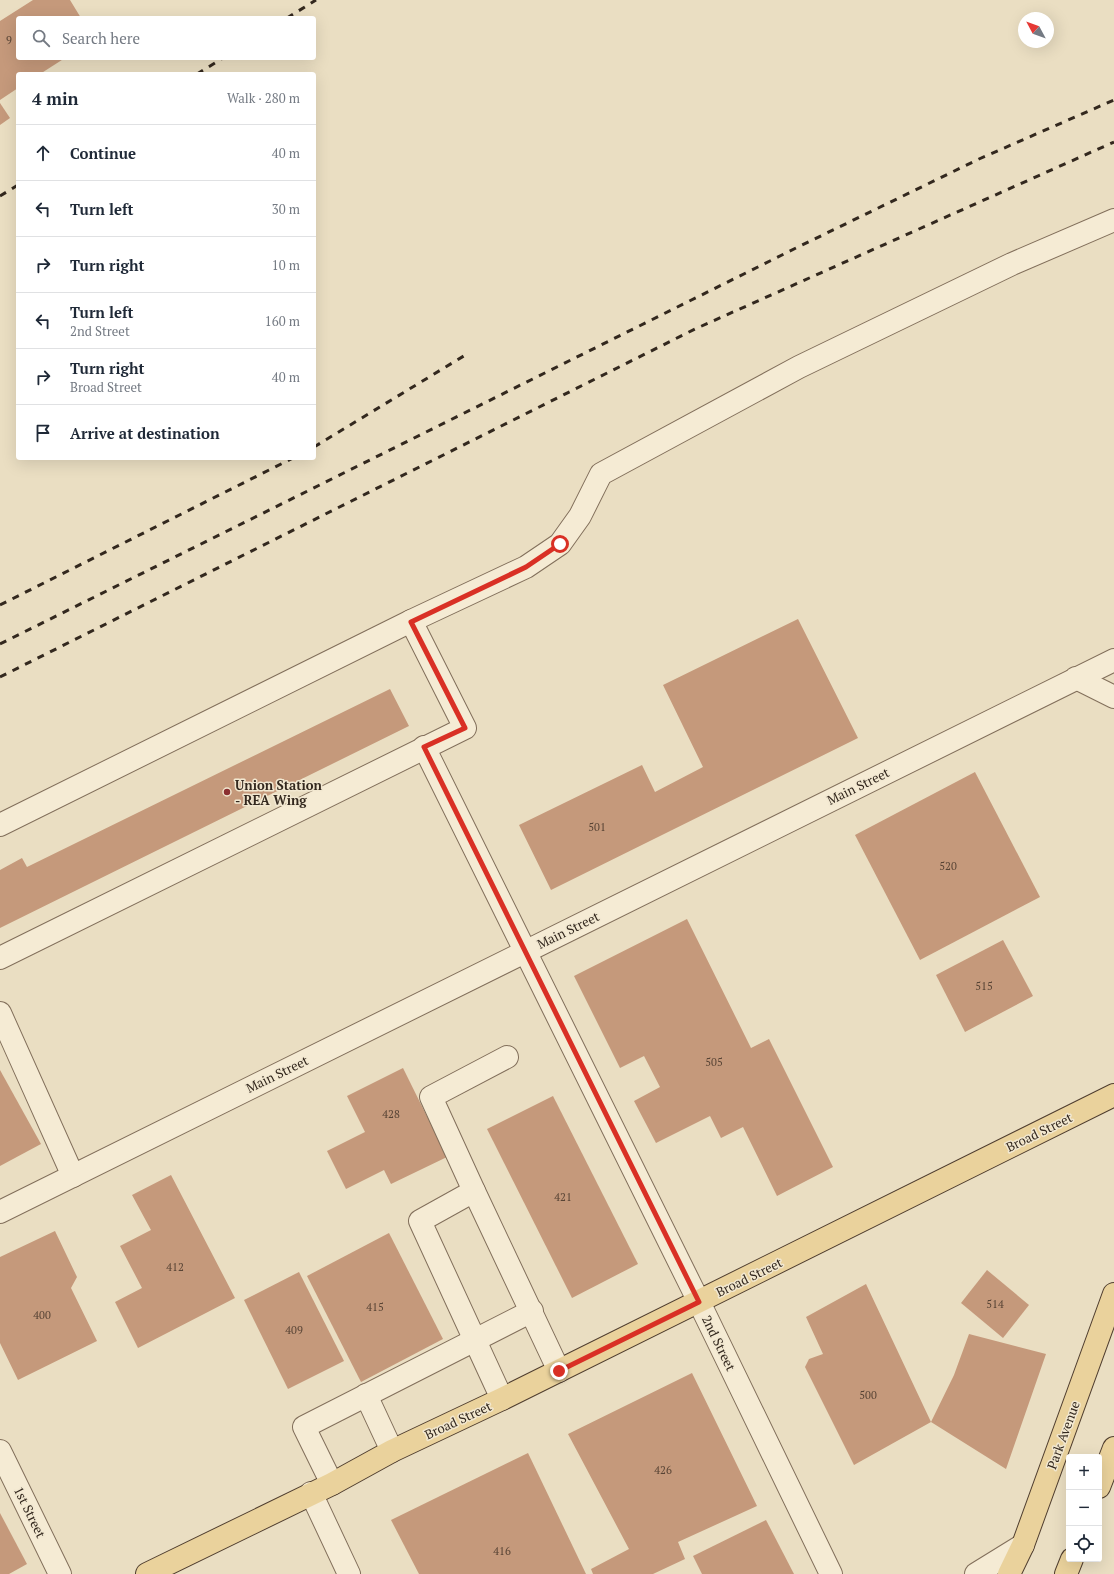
<!DOCTYPE html>
<html lang="en">
<head>
<meta charset="utf-8">
<style>
  body { margin:0; font-family:"PT Serif",serif; background:#f6f6f7; color:#1f2937 }
  .controls { position:absolute; right:12px; bottom:12px; display:grid; overflow:hidden; border-radius:4px; box-shadow:0 4px 16px #0002 }
  .controls button { width:36px; height:36px; display:grid; place-items:center; padding:0; border:0; border-bottom:1px solid #e0e1e3; background:#fff; color:#1f2937; font:20px sans-serif }
  .compass { position:absolute; left:1018px; top:12px; width:36px; height:36px; border-radius:50%; background:#fff; box-shadow:0 4px 16px #0002; rotate:311deg }
  .stop { position:absolute; width:12px; height:12px; margin:-9px; border:3px solid #d93025; border-radius:50%; background:#fff }
  .stop.end { background:#d93025; border-color:#fff; box-shadow:0 1px 4px #0008 }
  .list { margin:0; padding:0; list-style:none }
  h2 { display:flex; justify-content:space-between; align-items:center; height:52px; margin:0; padding:0 16px; font-size:17px }
  h2 small { font-size:13px; font-weight:400; color:#747a83 }
  .list li { display:grid; grid-template-columns:26px 1fr auto; gap:12px; align-items:center; box-sizing:border-box; height:56px; padding:0 16px; border-top:1px solid #e0e1e3 }
  .list b { display:block; font-size:15px; white-space:nowrap }
  .list p { margin:0; font-size:13px; white-space:nowrap; color:#747a83 }
  .list em { font-size:13px; font-style:normal; color:#747a83 }
  .icon { flex:none; width:22px; height:22px; fill:none; stroke:currentColor; stroke-width:2; stroke-linecap:round; stroke-linejoin:round }
  .map { position:relative; flex:none; width:1114px; height:1574px; overflow:hidden }
  .search { position:absolute; background:#fff; box-shadow:0 4px 16px #0002; left:16px; top:16px; width:300px; height:44px; display:flex; align-items:center; gap:10px; box-sizing:border-box; padding:0 14px; border-radius:4px; color:#747a83; font-size:15px }
  .panel { position:absolute; background:#fff; box-shadow:0 4px 16px #0002; left:16px; top:72px; width:300px; height:388px; border-radius:4px }
  .map>svg:first-child { display:block }
  .building { fill:#c5997b }
  .lines { fill:none; stroke-linecap:round; stroke-linejoin:round }
  .minor-casing { stroke:#826f5b; stroke-width:24 }
  .major-casing { stroke:#503e2f; stroke-width:24 }
  .minor { stroke:#f5ebd4; stroke-width:22 }
  .major { stroke:#ead29c; stroke-width:22 }
  .rail { stroke:#33281e; stroke-width:3; stroke-dasharray:7 7; stroke-linecap:butt }
  .route { stroke:#d93025; stroke-width:5 }
  .poi-dot { fill:#8b3031; stroke:#f2e8d1; stroke-width:1.5 }
  .labels { text-anchor:middle; stroke-width:3; stroke-linejoin:round; paint-order:stroke }
  .number-label { font-size:11px; fill:#584435 }
  .poi-label { font-size:13px; font-weight:bold; fill:#33281e; stroke:#f2e8d1; text-anchor:start }
  .street-label { font-size:13px; fill:#33281e; stroke:#f2e8d1 }
</style>
</head>
<body>
<div class="map">
<svg width="1114" height="1574" viewBox="0 0 1114 1574">
  <rect width="100%" height="100%" fill="#eadec2"/>
  <g class="building">
    <path d="M33,0H70L81,18H18V58H65L40,74H18V88L0,100V21Z"/>
    <path d="M0,103L10,118L0,125Z"/>
    <path d="M798,619L858,738L551,890L519,825L642,765L655,792L703,767L663,685Z"/>
    <path d="M390,689L409,726L0,928V870L22,858L27,867Z"/>
    <path d="M975,772L1040,897L920,960L855,835Z"/>
    <path d="M687,919L751,1048L769,1039L833,1167L777,1196L743,1127L721,1138L710,1116L656,1143L634,1101L660,1087L644,1056L620,1068L574,976Z"/>
    <path d="M1003,940L1033,996L965,1032L936,975Z"/>
    <path d="M403,1068L447,1157L391,1184L384,1170L346,1189L327,1151L365,1132L347,1096Z"/>
    <path d="M0,1070L41,1144L0,1166Z"/>
    <path d="M553,1096L638,1264L572,1298L487,1129Z"/>
    <path d="M171,1175L235,1298L138,1348L115,1302L142,1288L120,1246L151,1230L132,1195Z"/>
    <path d="M55,1231L77,1277L71,1288L97,1341L18,1380L0,1343V1257Z"/>
    <path d="M389,1233L443,1339L361,1382L307,1276Z"/>
    <path d="M987,1270L1029,1305L1003,1338L961,1303Z"/>
    <path d="M299,1272L344,1361L288,1389L244,1300Z"/>
    <path d="M866,1284L931,1422L854,1465L805,1367L809,1359L823,1354L806,1317Z"/>
    <path d="M969,1334L1046,1354L1006,1469L931,1422L954,1375Z"/>
    <path d="M692,1373L757,1506L678,1542L685,1559L653,1574H593L591,1569L629,1549L568,1434Z"/>
    <path d="M528,1453L586,1574H419L391,1520Z"/>
    <path d="M0,1513L27,1564L9,1574H0Z"/>
    <path d="M766,1520L794,1574H702L693,1556Z"/>
  </g>
  <g class="lines">
    <g class="minor-casing">
      <g id="minor">
        <path d="M411,621L526,567L560,544L580,516L601,474L799,367L1012,264L1114,220"/>
        <path d="M1076,678L1114,697"/>
        <path d="M424,747L699,1302L831,1574"/>
        <path d="M0,825L411,621L465,728L0,958"/>
        <path d="M0,1013L73,1176"/>
        <path d="M507,1057L431,1097L474,1191L559,1371"/>
        <path d="M474,1191L420,1221L502,1399"/>
        <path d="M0,1212L1114,660"/>
        <path d="M366,1395L392,1451"/>
        <path d="M0,1451L60,1574"/>
        <path d="M332,1484L304,1427L532,1311"/>
        <path d="M311,1493L349,1574"/>
        <path d="M976,1574L1023,1545"/>
      </g>
    </g>
    <g class="major-casing">
      <g id="major">
        <path d="M1099,1487L1114,1448"/>
        <path d="M147,1574L332,1484L392,1451L502,1399L1114,1095"/>
        <path d="M1009,1574L1023,1545L1114,1294"/>
        <path d="M1066,1574L1072,1559"/>
      </g>
    </g>
    <use href="#minor" class="minor"/>
    <use href="#major" class="major"/>
    <g class="rail">
      <path d="M287,18L316,0"/>
      <path d="M197,74L223,58"/>
      <path d="M0,196L18,185"/>
      <path d="M314,447L467,354"/>
      <path d="M0,605L293,458"/>
      <path d="M0,644L796,248L979,159L1114,100"/>
      <path d="M0,677L695,329L1114,142"/>
    </g>
  </g>
  <g class="lines">
    <path class="route" d="M559,1371L699,1302L424,747L465,728L411,622L526,567L560,544"/>
  </g>
  <circle class="poi-dot" cx="227" cy="792" r="4"/>
  <g class="labels">
    <g class="number-label">
      <text x="9" y="44">9</text>
      <text x="597" y="831">501</text>
      <text x="948" y="870">520</text>
      <text x="984" y="990">515</text>
      <text x="714" y="1066">505</text>
      <text x="391" y="1118">428</text>
      <text x="563" y="1201">421</text>
      <text x="175" y="1271">412</text>
      <text x="995" y="1308">514</text>
      <text x="375" y="1311">415</text>
      <text x="42" y="1319">400</text>
      <text x="294" y="1334">409</text>
      <text x="868" y="1399">500</text>
      <text x="663" y="1474">426</text>
      <text x="502" y="1555">416</text>
    </g>
    <g class="poi-label">
      <text x="235" y="790">Union Station<tspan x="235" dy="15">- REA Wing</tspan></text>
    </g>
    <g class="street-label">
      <text transform="translate(858 786) rotate(-26)" y="5">Main Street</text>
      <text transform="translate(568 930) rotate(-26)" y="5">Main Street</text>
      <text transform="translate(277 1074) rotate(-26)" y="5">Main Street</text>
      <text transform="translate(1039 1132) rotate(-26)" y="5">Broad Street</text>
      <text transform="translate(749 1277) rotate(-26)" y="5">Broad Street</text>
      <text transform="translate(719 1343) rotate(64)" y="5">2nd Street</text>
      <text transform="translate(458 1420) rotate(-25)" y="5">Broad Street</text>
      <text transform="translate(1063 1435) rotate(-70)" y="5">Park Avenue</text>
      <text transform="translate(30 1512) rotate(64)" y="5">1st Street</text>
    </g>
  </g>
</svg>
<div class="controls">
<button>+</button>
<button>−</button>
<button><svg class="icon" aria-label="locate" viewBox="0 0 24 24"><circle cx="12" cy="12" r="6"/><path d="M12 2v4M12 18v4M2 12h4M18 12h4"/></svg></button>
</div>
<svg class="compass" viewBox="-18 -18 36 36"><path d="M0-13l5 13h-10z" fill="#e53935"/><path d="M0 13l5-13h-10z" fill="#747a83"/></svg>
<div class="stop" style="left:560px;top:544px"></div>
<div class="stop end" style="left:559px;top:1371px"></div>
<div class="search"><svg class="icon" aria-label="search" viewBox="0 0 24 24"><circle cx="10" cy="10" r="6"/><path d="M15 15l6 6"/></svg>Search here</div>
<section class="panel">
<h2>4 min<small>Walk · 280 m</small></h2>
<ul class="list">
<li><svg class="icon" aria-label="ahead" viewBox="0 0 24 24"><path d="M12 20V5M6 11l6-6 6 6"/></svg><div><b>Continue</b></div><em>40 m</em></li>
<li><svg class="icon" aria-label="left" viewBox="0 0 24 24"><path d="M17 20v-9H6M10 6l-5 5 5 5"/></svg><div><b>Turn left</b></div><em>30 m</em></li>
<li><svg class="icon" aria-label="right" viewBox="0 0 24 24"><path d="M7 20v-9h11M14 6l5 5-5 5"/></svg><div><b>Turn right</b></div><em>10 m</em></li>
<li><svg class="icon" aria-label="left" viewBox="0 0 24 24"><path d="M17 20v-9H6M10 6l-5 5 5 5"/></svg><div><b>Turn left</b><p>2nd Street</p></div><em>160 m</em></li>
<li><svg class="icon" aria-label="right" viewBox="0 0 24 24"><path d="M7 20v-9h11M14 6l5 5-5 5"/></svg><div><b>Turn right</b><p>Broad Street</p></div><em>40 m</em></li>
<li><svg class="icon" aria-label="arrive" viewBox="0 0 24 24"><path d="M6 21V4h12l-3 4 3 4H6"/></svg><div><b>Arrive at destination</b></div></li>
</ul>
</section>
</div>
</body>
</html>
